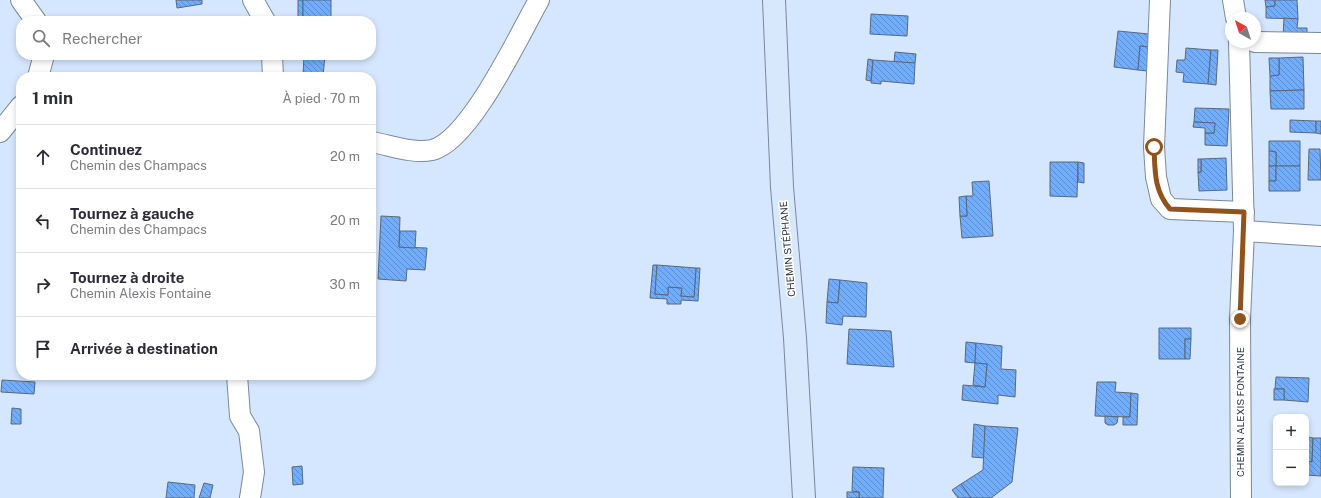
<!DOCTYPE html>
<html lang="fr">
<head>
<meta charset="utf-8">
<style>
  body { margin:0; font-family:"Public Sans",sans-serif; background:#f2f2f3; color:#2b2b33 }
  .controls { position:absolute; right:12px; bottom:12px; display:grid; overflow:hidden; border-radius:8px; box-shadow:0 2px 6px #0003 }
  .controls button { width:36px; height:36px; display:grid; place-items:center; padding:0; border:0; border-bottom:1px solid #e1e1e2; background:#fff; color:#2b2b33; font:20px sans-serif }
  .compass { position:absolute; left:1225px; top:12px; width:36px; height:36px; border-radius:50%; background:#fff; box-shadow:0 2px 6px #0003; rotate:321deg }
  .stop { position:absolute; width:12px; height:12px; margin:-9px; border:3px solid #92521b; border-radius:50%; background:#fff }
  .stop.end { background:#92521b; border-color:#fff; box-shadow:0 1px 4px #0008 }
  .list { margin:0; padding:0; list-style:none }
  h2 { display:flex; justify-content:space-between; align-items:center; height:52px; margin:0; padding:0 16px; font-size:17px }
  h2 small { font-size:13px; font-weight:400; color:#7c7c81 }
  .list li { display:grid; grid-template-columns:26px 1fr auto; gap:12px; align-items:center; box-sizing:border-box; height:64px; padding:0 16px; border-top:1px solid #e1e1e2 }
  .list b { display:block; font-size:15px; white-space:nowrap }
  .list p { margin:0; font-size:13px; white-space:nowrap; color:#7c7c81 }
  .list em { font-size:13px; font-style:normal; color:#7c7c81 }
  .icon { flex:none; width:22px; height:22px; fill:none; stroke:currentColor; stroke-width:2; stroke-linecap:round; stroke-linejoin:round }
  .map { position:relative; flex:none; width:1321px; height:498px; overflow:hidden }
  .search { position:absolute; background:#fff; box-shadow:0 2px 6px #0003; left:16px; top:16px; width:360px; height:44px; display:flex; align-items:center; gap:10px; box-sizing:border-box; padding:0 14px; border-radius:16px; color:#7c7c81; font-size:15px }
  .panel { position:absolute; background:#fff; box-shadow:0 2px 6px #0003; left:16px; top:72px; width:360px; height:308px; border-radius:16px }
  .map>svg:first-child { display:block }
  .building { fill:url(#building-back-hatch); stroke:#59687c }
  .lines { fill:none; stroke-linecap:round; stroke-linejoin:round }
  .street-casing { stroke:#78889d; stroke-width:22 }
  .secondary-casing { stroke:#78889d; stroke-width:24 }
  .street { stroke:#fff; stroke-width:20 }
  .secondary { stroke:#d7e7fc; stroke-width:22 }
  .route { stroke:#92521b; stroke-width:5 }
  .labels { text-anchor:middle; stroke-width:3; stroke-linejoin:round; paint-order:stroke }
  .street-label { font-size:10px; fill:#2c333c; stroke:#fff }
</style>
</head>
<body>
<div class="map">
<svg width="1321" height="498" viewBox="0 0 1321 498">
  <defs>
    <pattern id="building-back-hatch" width="6" height="6" patternUnits="userSpaceOnUse"><rect width="6" height="6" fill="#71adfa"/><path d="M-1 5l2 2M0 0l6 6M5-1l2 2" fill="none" stroke="#5d8dcc"/></pattern>
  </defs>
  <rect width="100%" height="100%" fill="#d5e7fe"/>
  <g class="building">
    <path d="M176,0H202V4L177,8Z"/>
    <rect x="298" y="0" width="5" height="19"/>
    <path d="M303,0H331V18L303,19Z"/>
    <path d="M1265,0H1275V6L1266,7Z"/>
    <path d="M1275,0H1297L1298,19L1266,18V7L1275,6Z"/>
    <path d="M871,14L908,16L907,36L870,34Z"/>
    <path d="M215,17V21H170Z"/>
    <path d="M1284,18L1298,19L1297,28H1307V38L1283,37Z"/>
    <path d="M1118,31L1149,34V47L1140,46L1138,70L1114,67Z"/>
    <path d="M1140,46L1149,47L1147,71L1138,70Z"/>
    <path d="M1186,48L1211,50L1208,84L1183,82L1184,73L1176,72L1177,60H1185Z"/>
    <path d="M1211,50H1218L1216,85L1208,84Z"/>
    <path d="M895,52L916,54L915,63L894,62Z"/>
    <path d="M304,55H325L323,77L303,76Z"/>
    <path d="M1303,57L1304,90L1270,91V76L1279,75V58Z"/>
    <path d="M1269,58H1279V75L1270,76Z"/>
    <path d="M868,59L873,60L871,81L866,80Z"/>
    <path d="M873,60L915,63L914,84L881,81V84L871,83Z"/>
    <path d="M1304,90V109H1271L1270,91Z"/>
    <path d="M1195,108L1229,109L1227,146L1205,145V133H1214L1215,123L1194,122Z"/>
    <path d="M1290,120L1316,121V133L1290,132Z"/>
    <path d="M1316,121H1321V134L1316,133Z"/>
    <path d="M1194,122L1215,123L1214,133H1205V128L1193,127Z"/>
    <path d="M1269,141H1300V166H1276V152L1269,151Z"/>
    <path d="M1309,149H1320L1321,180H1308Z"/>
    <path d="M1269,151L1276,152V166H1269Z"/>
    <path d="M1226,158L1227,190L1199,191L1198,172H1201V159Z"/>
    <rect x="1198" y="159" width="3" height="13"/>
    <path d="M1050,162H1078L1077,197L1050,196Z"/>
    <path d="M1078,162L1084,163V183L1078,182Z"/>
    <rect x="1269" y="166" width="7" height="15"/>
    <path d="M1276,166H1300V191H1269V181H1276Z"/>
    <path d="M989,181L993,236L962,238L960,216H967L966,196H973L972,182Z"/>
    <path d="M966,196L967,216H960L959,197Z"/>
    <path d="M381,216L400,217L399,247L427,248L425,270L407,269L406,281L378,279Z"/>
    <path d="M400,231H416L415,248L399,247Z"/>
    <path d="M653,265H657L655,294L668,295V287L682,288L681,296L694,297L696,268H700L698,301L681,300V304H667V299L650,298Z"/>
    <path d="M657,265L696,268L694,297L681,296L682,288L668,287V295L655,294Z"/>
    <path d="M829,279L840,280L838,303L827,302Z"/>
    <path d="M840,280L867,283L866,317L843,316L842,325L826,323L827,302L838,303Z"/>
    <path d="M1159,328H1191V339H1185V359H1159Z"/>
    <path d="M849,329L891,331L894,367L847,364Z"/>
    <path d="M1185,339H1191L1190,359H1185Z"/>
    <path d="M966,342L976,343L975,363L965,362Z"/>
    <path d="M976,343L1002,346L1001,369L1016,370L1015,397L998,395V404L962,400L963,385L985,387L987,364L975,363Z"/>
    <path d="M975,363L987,364L985,387L973,385Z"/>
    <path d="M1276,377L1309,378L1308,402L1284,400V389H1275Z"/>
    <path d="M2,380L35,382L34,394L1,392Z"/>
    <path d="M1097,382H1116L1115,392L1131,393L1130,417L1095,416Z"/>
    <rect x="1274" y="389" width="10" height="11"/>
    <path d="M1131,393L1138,394L1137,425H1123V417H1130Z"/>
    <path d="M12,408L21,409V424H11Z"/>
    <path d="M1105,416L1118,417L1117,423L1114,425H1108L1105,423Z"/>
    <path d="M974,424L985,426L984,458L972,457Z"/>
    <path d="M985,426L1018,428L1012,482L991,498H971L961,484L983,470Z"/>
    <path d="M1306,437L1313,438L1312,462L1306,461Z"/>
    <path d="M1313,438H1321V476L1306,475V461L1312,462Z"/>
    <path d="M302,466L303,484L293,485L292,467Z"/>
    <path d="M853,467L884,468L883,498H859V492L852,491Z"/>
    <path d="M168,482L195,485L194,498H166Z"/>
    <path d="M204,483L213,485L210,498H199Z"/>
    <path d="M961,484L971,498H958L952,490Z"/>
    <rect x="847" y="492" width="12" height="6"/>
  </g>
  <g class="lines">
    <g class="street-casing">
      <g id="street">
        <path d="M21,0L36,21"/>
        <path d="M253,0L265,21"/>
        <path d="M1160,0L1154,147L1156,177L1161,199L1170,209L1244,212"/>
        <path d="M1233,0L1236,18"/>
        <path d="M1239,42L1244,231L1240,319L1241,498"/>
        <path d="M1255,42L1321,43"/>
        <path d="M272,55L273,77"/>
        <path d="M38,77L44,55"/>
        <path d="M0,132L21,106"/>
        <path d="M371,142C390,145 412,154 432,150C470,141 519,35 539,0"/>
        <path d="M1244,231L1321,236"/>
        <path d="M237,375L240,416L249,431L254,472L250,498"/>
      </g>
    </g>
    <g class="secondary-casing">
      <path id="secondary" d="M774,0L782,187L795,338L804,498"/>
    </g>
    <use href="#street" class="street"/>
    <use href="#secondary" class="secondary"/>
  </g>
  <g class="lines">
    <path class="route" d="M1154,147C1155,171 1154,191 1170,209L1244,212L1240,319"/>
  </g>
  <g class="labels">
    <g class="street-label">
      <text transform="translate(787 249) rotate(-95)" y="4">CHEMIN STÉPHANE</text>
      <text transform="translate(1240 412) rotate(-90)" y="4">CHEMIN ALEXIS FONTAINE</text>
    </g>
  </g>
</svg>
<div class="controls">
<button>+</button>
<button>−</button>
</div>
<svg class="compass" viewBox="-18 -18 36 36"><path d="M0-13l5 13h-10z" fill="#e53935"/><path d="M0 13l5-13h-10z" fill="#7c7c81"/></svg>
<div class="stop" style="left:1154px;top:147px"></div>
<div class="stop end" style="left:1240px;top:319px"></div>
<div class="search"><svg class="icon" aria-label="search" viewBox="0 0 24 24"><circle cx="10" cy="10" r="6"/><path d="M15 15l6 6"/></svg>Rechercher</div>
<section class="panel">
<h2>1 min<small>À pied · 70 m</small></h2>
<ul class="list">
<li><svg class="icon" aria-label="ahead" viewBox="0 0 24 24"><path d="M12 20V5M6 11l6-6 6 6"/></svg><div><b>Continuez</b><p>Chemin des Champacs</p></div><em>20 m</em></li>
<li><svg class="icon" aria-label="left" viewBox="0 0 24 24"><path d="M17 20v-9H6M10 6l-5 5 5 5"/></svg><div><b>Tournez à gauche</b><p>Chemin des Champacs</p></div><em>20 m</em></li>
<li><svg class="icon" aria-label="right" viewBox="0 0 24 24"><path d="M7 20v-9h11M14 6l5 5-5 5"/></svg><div><b>Tournez à droite</b><p>Chemin Alexis Fontaine</p></div><em>30 m</em></li>
<li><svg class="icon" aria-label="arrive" viewBox="0 0 24 24"><path d="M6 21V4h12l-3 4 3 4H6"/></svg><div><b>Arrivée à destination</b></div></li>
</ul>
</section>
</div>
</body>
</html>
